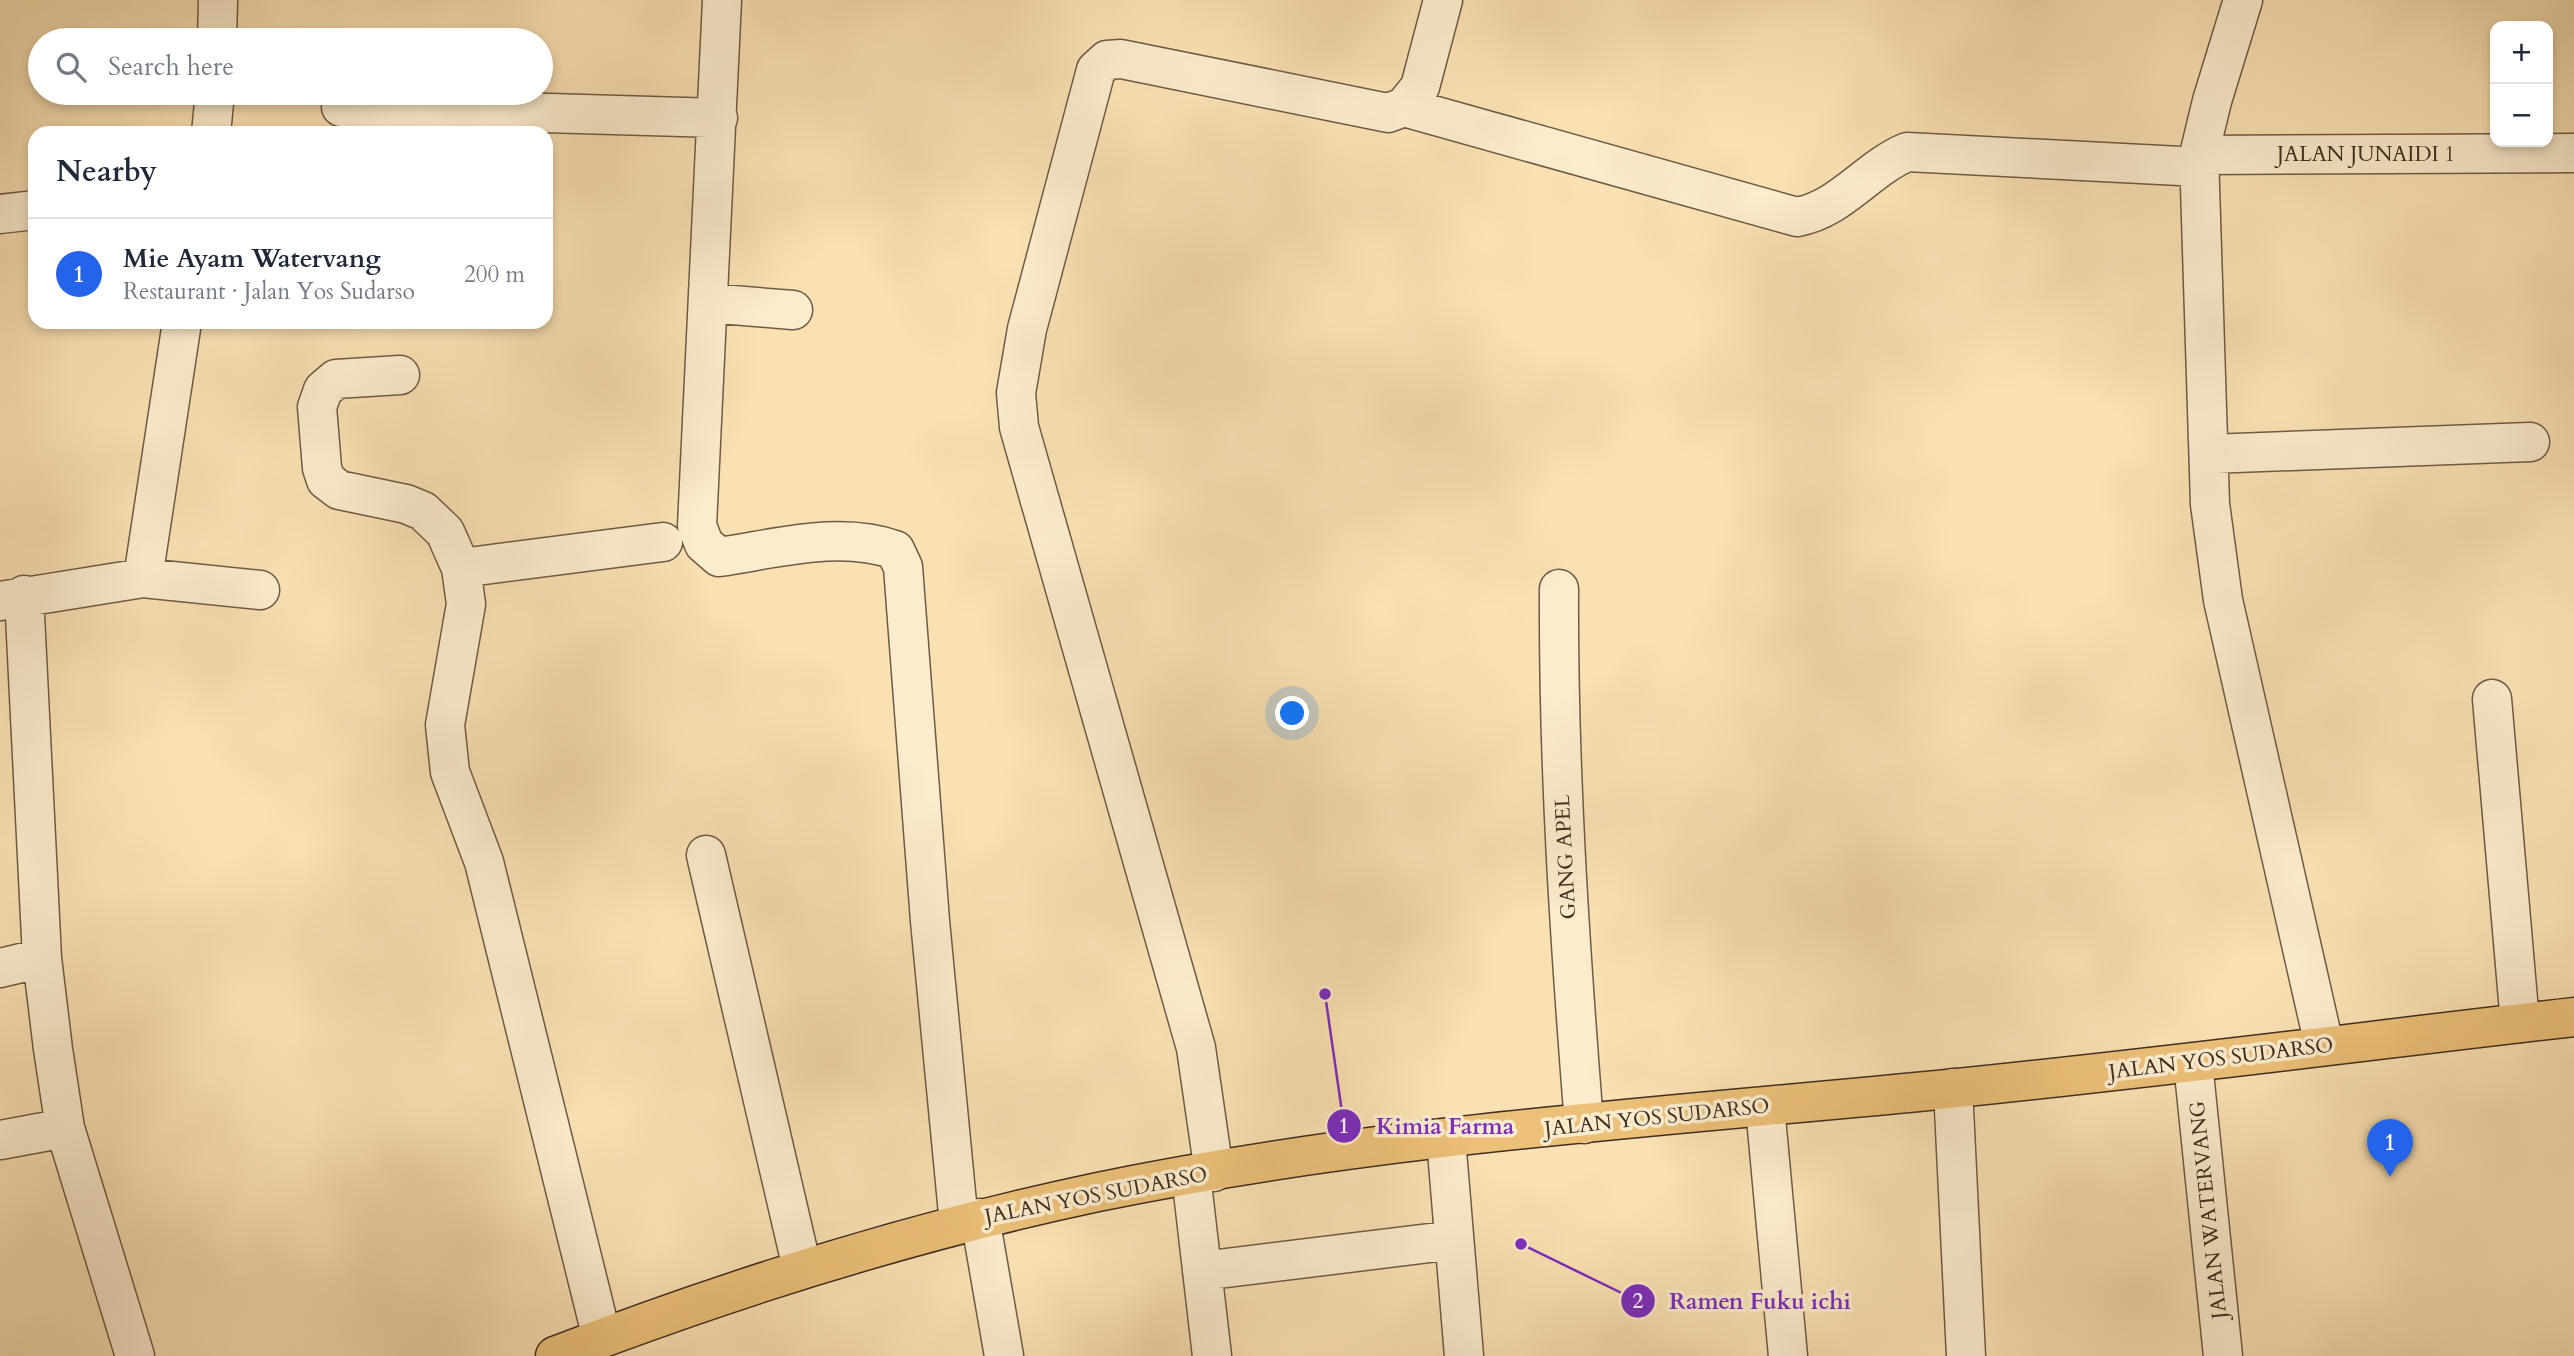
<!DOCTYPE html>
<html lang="en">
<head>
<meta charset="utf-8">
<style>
	body { margin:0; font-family:Cardo,serif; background:#f2f2f3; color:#1f2937 }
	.controls { position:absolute; right:21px; top:21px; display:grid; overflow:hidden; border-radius:14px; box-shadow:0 4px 10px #0003 }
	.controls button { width:63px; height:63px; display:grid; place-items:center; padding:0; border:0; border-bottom:2px solid #e0e1e3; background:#fff; color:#1f2937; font:35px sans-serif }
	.you { position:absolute; left:1293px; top:714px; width:24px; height:24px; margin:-18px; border:5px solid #fff; border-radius:50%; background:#1a73e8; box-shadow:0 0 0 10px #1a73e833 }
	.badge { display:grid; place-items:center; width:46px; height:46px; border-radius:50%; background:#2563eb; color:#fff; font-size:23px; font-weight:700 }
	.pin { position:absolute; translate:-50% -58px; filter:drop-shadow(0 2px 4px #0008) }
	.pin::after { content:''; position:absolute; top:37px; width:24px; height:21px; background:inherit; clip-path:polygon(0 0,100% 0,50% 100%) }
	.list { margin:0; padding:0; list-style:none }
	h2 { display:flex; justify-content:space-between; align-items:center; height:91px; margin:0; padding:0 28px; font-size:30px }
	h2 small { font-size:23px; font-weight:400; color:#747a83 }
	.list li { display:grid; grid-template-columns:46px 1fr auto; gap:21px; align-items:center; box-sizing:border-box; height:112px; padding:0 28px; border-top:2px solid #e0e1e3 }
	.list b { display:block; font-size:26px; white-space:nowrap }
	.list p { margin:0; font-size:23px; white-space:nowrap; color:#747a83 }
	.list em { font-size:23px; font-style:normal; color:#747a83 }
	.icon { flex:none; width:38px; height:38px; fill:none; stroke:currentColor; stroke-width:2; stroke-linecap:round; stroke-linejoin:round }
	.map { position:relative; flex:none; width:2574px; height:1356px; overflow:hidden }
	.search { position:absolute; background:#fff; box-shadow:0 4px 10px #0003; left:28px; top:28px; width:525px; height:77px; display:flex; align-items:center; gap:18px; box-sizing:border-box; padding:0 24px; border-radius:38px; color:#747a83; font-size:26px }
	.panel { position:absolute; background:#fff; box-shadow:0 4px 10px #0003; left:28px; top:126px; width:525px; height:203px; border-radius:21px }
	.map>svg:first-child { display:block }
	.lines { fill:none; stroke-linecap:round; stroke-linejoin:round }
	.minor-casing { stroke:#6e5b46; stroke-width:41 }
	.highway-casing { stroke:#3f2e22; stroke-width:41 }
	.minor { stroke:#fbeccd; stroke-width:38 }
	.highway { stroke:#ecc079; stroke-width:38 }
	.labels { text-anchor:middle; stroke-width:7; stroke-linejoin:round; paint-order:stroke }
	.street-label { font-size:21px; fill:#3f2e22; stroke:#fbeccd }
	.leader { fill:none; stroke:#7b2cbf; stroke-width:2.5 }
	.callout-dot { fill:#7b2cbf; stroke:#fbeccd; stroke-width:2.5 }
	.mark-label { font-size:21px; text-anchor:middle; font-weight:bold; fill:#fff }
	.callout-label { font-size:23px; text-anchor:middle; font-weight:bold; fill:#7b2cbf; stroke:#fbeccd; stroke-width:7; stroke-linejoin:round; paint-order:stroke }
</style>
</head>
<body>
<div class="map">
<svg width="2574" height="1356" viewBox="0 0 2574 1356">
	<rect width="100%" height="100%" fill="#f9e1b2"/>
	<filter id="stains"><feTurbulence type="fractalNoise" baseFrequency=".00286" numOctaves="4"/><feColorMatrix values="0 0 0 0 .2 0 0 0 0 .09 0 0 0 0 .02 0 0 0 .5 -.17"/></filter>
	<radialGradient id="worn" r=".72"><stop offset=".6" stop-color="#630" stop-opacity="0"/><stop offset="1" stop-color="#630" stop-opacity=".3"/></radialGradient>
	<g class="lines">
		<g class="minor-casing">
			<path id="minor" d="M 722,0 L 697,526 L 704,544 L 719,557 C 775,549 840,530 895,550 L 903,567 L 930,921 L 959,1224
				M 2243,0 L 2212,101 L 2199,155 L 2210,504 L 2223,600 L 2324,1045
				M 217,40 L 218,0
				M 341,107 L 718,118
				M 1404,107 L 1797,217 C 1841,209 1867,169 1907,152 L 2200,167
				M 211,133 L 215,93
				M 2199,155 L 2574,153
				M 0,214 L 35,210
				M 708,303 L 793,310
				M 400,375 L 336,379 L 323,390 L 317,407 L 322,468 L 326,480 L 339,490 L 406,504 L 423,511 L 445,532 L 461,568 L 466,604 L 445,725 L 450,772 L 484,862 L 602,1338
				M 2209,454 L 2530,442
				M 461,568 L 663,542
				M 143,578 L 182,322
				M 1559,589 C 1558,768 1570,945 1584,1124
				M 24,595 L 42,958 L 53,1049 L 65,1128 L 135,1356
				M 0,601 L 143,578 L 260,590
				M 2492,699 L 2520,1023
				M 706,855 L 802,1268
				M 0,968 L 42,958
				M 2193,1063 L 2223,1356
				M 1953,1088 L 1966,1356
				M 1765,1107 L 1788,1356
				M 1446,1139 L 1464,1356
				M 0,1140 L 65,1128
				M 1214,1172 L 1196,1048 L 1019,427 L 1016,393 L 1027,329 L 1096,70 L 1107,60 L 1121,59 L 1388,113 L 1404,107 L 1420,87 L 1443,0
				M 1191,1175 L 1212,1356
				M 980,1218 L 1004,1356
				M 1202,1271 L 1454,1240"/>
		</g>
		<g class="highway-casing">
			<path id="highway" d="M 555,1356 C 732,1288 913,1231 1098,1192 C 1378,1134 1665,1117 1948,1089 C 2157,1068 2365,1041 2574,1017"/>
		</g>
		<use href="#minor" class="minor"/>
		<use href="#highway" class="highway"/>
	</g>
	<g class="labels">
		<g class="street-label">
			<text x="2366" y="161">JALAN JUNAIDI 1</text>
			<text transform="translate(1565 857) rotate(-93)" y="7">GANG APEL</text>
			<text transform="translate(2221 1058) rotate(-7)" y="7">JALAN YOS SUDARSO</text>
			<text transform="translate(1657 1117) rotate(-6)" y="7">JALAN YOS SUDARSO</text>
			<text transform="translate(1096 1195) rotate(-11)" y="7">JALAN YOS SUDARSO</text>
			<text transform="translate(2208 1210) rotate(-96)" y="7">JALAN WATERVANG</text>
		</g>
	</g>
	<path class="leader" d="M1325 994L1344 1126M1521 1244L1638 1301"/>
	<g class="callout-dot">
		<circle cx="1325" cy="994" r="7"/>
		<circle cx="1521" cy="1244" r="7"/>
		<circle cx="1344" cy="1126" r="18"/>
		<circle cx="1638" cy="1301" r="18"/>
	</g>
	<g class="mark-label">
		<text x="1344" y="1133">1</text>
		<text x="1638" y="1308">2</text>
	</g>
	<g class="callout-label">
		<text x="1445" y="1134">Kimia Farma</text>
		<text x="1760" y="1309">Ramen Fuku ichi</text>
	</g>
	<rect width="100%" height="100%" filter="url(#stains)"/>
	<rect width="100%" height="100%" fill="url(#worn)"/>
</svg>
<div class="controls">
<button>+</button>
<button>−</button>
</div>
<div class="you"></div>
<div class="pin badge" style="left:2390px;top:1177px">1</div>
<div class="search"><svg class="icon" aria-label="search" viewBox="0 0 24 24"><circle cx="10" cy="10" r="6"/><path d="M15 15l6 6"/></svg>Search here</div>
<section class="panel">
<h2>Nearby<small></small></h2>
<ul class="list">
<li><span class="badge">1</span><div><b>Mie Ayam Watervang</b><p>Restaurant · Jalan Yos Sudarso</p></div><em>200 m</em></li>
</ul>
</section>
</div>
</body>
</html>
